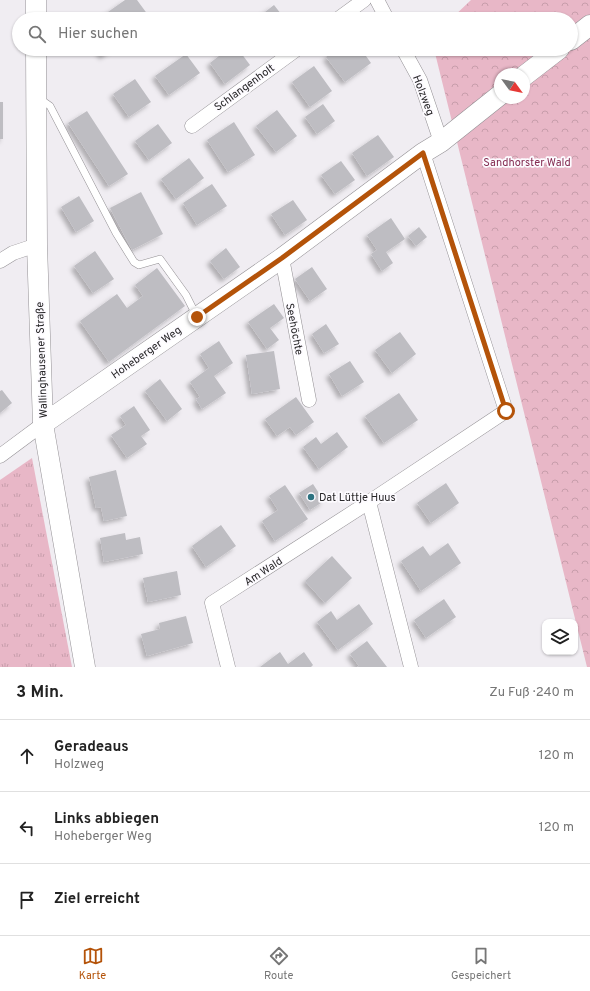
<!DOCTYPE html>
<html lang="de">
<head>
<meta charset="utf-8">
<style>
	body { margin:0; font-family:Overpass,sans-serif; background:#f2f2f2; color:#222 }
	.controls { position:absolute; right:12px; bottom:12px; display:grid; overflow:hidden; border-radius:8px; box-shadow:0 1px 3px #0004 }
	.controls button { width:36px; height:36px; display:grid; place-items:center; padding:0; border:0; border-bottom:1px solid #e0e0e0; background:#fff; color:#222; font:20px sans-serif }
	.compass { position:absolute; left:494px; top:68px; width:36px; height:36px; border-radius:50%; background:#fff; box-shadow:0 1px 3px #0004; rotate:123deg }
	.stop { position:absolute; width:12px; height:12px; margin:-9px; border:3px solid #b45309; border-radius:50%; background:#fff }
	.stop.end { background:#b45309; border-color:#fff; box-shadow:0 1px 4px #0008 }
	.list { margin:0; padding:0; list-style:none }
	h2 { display:flex; justify-content:space-between; align-items:center; height:52px; margin:0; padding:0 16px; font-size:17px }
	h2 small { font-size:13px; font-weight:400; color:#767676 }
	.list li { display:grid; grid-template-columns:26px 1fr auto; gap:12px; align-items:center; box-sizing:border-box; height:72px; padding:0 16px; border-top:1px solid #e0e0e0 }
	.list b { display:block; font-size:15px; white-space:nowrap }
	.list p { margin:0; font-size:13px; white-space:nowrap; color:#767676 }
	.list em { font-size:13px; font-style:normal; color:#767676 }
	.icon { flex:none; width:22px; height:22px; fill:none; stroke:currentColor; stroke-width:2; stroke-linecap:round; stroke-linejoin:round }
	.map { position:relative; flex:none; width:590px; height:667px; overflow:hidden }
	.search { position:absolute; background:#fff; box-shadow:0 1px 3px #0004; left:12px; right:12px; top:12px; height:44px; display:flex; align-items:center; gap:10px; box-sizing:border-box; padding:0 14px; border-radius:22px; color:#767676; font-size:15px }
	.sheet { height:268px; background:#fff }
	nav { display:flex; justify-content:space-around; align-items:center; box-sizing:border-box; height:56px; border-top:1px solid #e0e0e0; background:#fff; font-size:11px; color:#767676 }
	nav a { display:grid; justify-items:center; gap:2px }
	nav .on { color:#b45309 }
	.map>svg:first-child { display:block }
	.grass { fill:url(#grass-tufts) }
	.forest { fill:url(#forest-crowns); fill-rule:evenodd }
	.building { fill:#bebdc2; filter:url(#shadow) }
	.lines { fill:none; stroke-linecap:round; stroke-linejoin:round }
	.lane-casing { stroke:#949195; stroke-width:8 }
	.street-casing { stroke:#949195; stroke-width:15 }
	.secondary-casing { stroke:#949195; stroke-width:21 }
	.lane { stroke:#fff; stroke-width:7 }
	.street { stroke:#fff; stroke-width:14 }
	.secondary { stroke:#fff; stroke-width:20 }
	.route { stroke:#b45309; stroke-width:5 }
	.poi-dot { fill:#2d7280; stroke:#fdfbff; stroke-width:1.5 }
	.labels { text-anchor:middle; stroke-width:3.5; stroke-linejoin:round; paint-order:stroke }
	.street-label { font-size:11px; fill:#272628; stroke:#fdfbff }
	.park-label { font-size:11px; fill:#842b51; stroke:#fdfbff }
	.poi-label { font-size:11px; fill:#272628; stroke:#fdfbff; text-anchor:start }
</style>
</head>
<body>
<div class="map">
<svg width="590" height="667" viewBox="0 0 590 667">
	<defs>
		<pattern id="grass-tufts" width="24" height="20" patternUnits="userSpaceOnUse"><rect width="24" height="20" fill="#e8b7c7"/><path d="M3 7l-1-3M5 7V3M7 7l1-3M15 17l-1-3M17 17v-4M19 17l1-3" fill="none" stroke="#c79dab"/></pattern>
		<pattern id="forest-crowns" width="20" height="18" patternUnits="userSpaceOnUse"><rect width="20" height="18" fill="#e8b7c7"/><path d="M2 6a3 3 0 1 1 6 0M12 15a3 3 0 1 1 6 0" fill="none" stroke="#c79dab"/></pattern>
		<filter id="shadow"><feDropShadow dx="-3.5" dy="3.5" stdDeviation="2" flood-color="#0004"/></filter>
	</defs>
	<rect width="100%" height="100%" fill="#f0edf2"/>
	<path class="grass" d="M 32,458 L 72,667 L 0,667 L 0,480 Z"/>
	<path class="forest" d="M 471,0 L 590,0 L 590,667 L 587,667 L 434,49 L 571,49 L 571,19 L 451,19 ZM 500,74 L 524,74 L 524,98 L 500,98 Z"/>
	<path class="building" d="M 125,0 L 137,0 L 151,19 L 98,19 Z
		M 274,5 L 285,19 L 256,19 Z
		M 98,49 L 113,49 L 103,56 Z
		M 228,49 L 238,49 L 250,65 L 225,84 L 210,63 Z
		M 337,49 L 342,55 L 350,49 L 361,49 L 371,63 L 345,82 L 326,57 Z
		M 186,54 L 200,73 L 169,95 L 155,76 Z
		M 314,66 L 332,91 L 310,107 L 292,82 Z
		M 135,79 L 151,102 L 129,117 L 113,94 Z
		M 0,102 L 3,102 L 3,139 L 0,139 Z
		M 323,104 L 335,121 L 317,134 L 305,117 Z
		M 277,110 L 297,136 L 276,152 L 256,126 Z
		M 87,111 L 128,174 L 109,186 L 68,123 Z
		M 234,122 L 255,155 L 228,172 L 207,140 Z
		M 158,124 L 172,143 L 149,160 L 135,141 Z
		M 378,135 L 394,157 L 367,176 L 352,153 Z
		M 189,158 L 204,178 L 176,199 L 161,179 Z
		M 341,161 L 355,180 L 335,194 L 321,175 Z
		M 212,184 L 227,206 L 197,225 L 183,203 Z
		M 141,192 L 163,234 L 132,250 L 110,208 Z
		M 79,196 L 94,221 L 76,232 L 61,207 Z
		M 293,200 L 307,220 L 285,235 L 271,214 Z
		M 391,218 L 405,239 L 386,252 L 393,263 L 382,271 L 371,254 L 377,250 L 367,235 Z
		M 419,227 L 427,237 L 416,246 L 408,236 Z
		M 226,248 L 240,267 L 224,279 L 210,261 Z
		M 95,251 L 114,279 L 93,293 L 74,266 Z
		M 312,267 L 327,289 L 310,301 L 295,279 Z
		M 157,268 L 185,306 L 109,362 L 80,321 L 117,294 L 127,308 L 143,296 L 135,285 Z
		M 274,304 L 284,318 L 270,328 L 279,340 L 267,349 L 248,322 Z
		M 326,324 L 339,344 L 324,353 L 312,334 Z
		M 400,332 L 416,354 L 392,373 L 375,350 Z
		M 219,341 L 233,363 L 214,376 L 226,393 L 202,409 L 196,399 L 200,397 L 190,382 L 209,368 L 200,354 Z
		M 274,351 L 280,389 L 252,394 L 246,355 Z
		M 350,361 L 364,382 L 342,396 L 329,374 Z
		M 160,379 L 182,409 L 167,421 L 145,391 Z
		M 2,390 L 12,403 L 0,413 L 0,391 Z
		M 399,393 L 418,420 L 384,443 L 365,416 Z
		M 296,397 L 314,422 L 296,435 L 290,427 L 277,436 L 265,419 Z
		M 134,406 L 150,430 L 141,436 L 147,444 L 127,458 L 111,435 L 126,425 L 120,416 Z
		M 337,432 L 348,447 L 319,469 L 303,447 L 316,437 L 321,444 Z
		M 116,470 L 127,516 L 104,521 L 101,507 L 96,508 L 89,477 Z
		M 446,483 L 459,503 L 431,523 L 417,503 Z
		M 313,484 L 324,501 L 310,510 L 299,493 Z
		M 285,485 L 308,519 L 275,541 L 262,521 L 278,510 L 269,496 Z
		M 221,525 L 236,546 L 206,567 L 192,546 Z
		M 125,533 L 126,540 L 140,537 L 143,554 L 104,562 L 100,538 Z
		M 448,543 L 461,563 L 421,591 L 401,561 L 423,546 L 430,556 Z
		M 332,556 L 352,578 L 325,603 L 305,581 Z
		M 177,571 L 181,595 L 148,602 L 143,578 Z
		M 444,599 L 456,617 L 426,638 L 414,620 Z
		M 359,604 L 373,624 L 338,650 L 317,622 L 331,611 L 337,620 Z
		M 186,616 L 193,643 L 147,656 L 141,634 L 160,629 L 159,623 Z
		M 367,641 L 387,667 L 357,667 L 359,666 L 350,654 Z
		M 280,652 L 288,664 L 304,652 L 313,665 L 311,667 L 260,667 Z"/>
	<g class="lines">
		<g class="lane-casing">
			<path id="lane" d="M 40,99 L 50,106 L 116,233 L 134,262 L 139,265 L 160,259 L 186,295 L 197,317"/>
		</g>
		<g class="street-casing">
			<path id="street" d="M 377,0 L 387,19
				M 338,19 L 364,0
				M 403,49 L 420,80 L 441,142
				M 192,126 L 297,49
				M 282,258 L 309,400
				M 0,261 L 13,253 L 37,245
				M 0,456 L 43,424
				M 369,502 L 411,667
				M 228,667 L 212,603 L 369,502 L 506,411 L 423,153"/>
		</g>
		<g class="secondary-casing">
			<path id="secondary" d="M 36,0 L 36,19
				M 571,40 L 590,25
				M 36,49 L 37,245 L 43,424 L 85,667
				M 524,76 L 559,49
				M 43,424 L 282,258 L 423,153 L 441,142 L 500,95"/>
		</g>
		<use href="#lane" class="lane"/>
		<use href="#street" class="street"/>
		<use href="#secondary" class="secondary"/>
	</g>
	<g class="lines">
		<path class="route" d="M 197,317 L 282,258 L 423,153 L 506,411"/>
	</g>
	<circle class="poi-dot" cx="311" cy="497" r="4"/>
	<g class="labels">
		<g class="street-label">
			<text transform="translate(244 87) rotate(-36)" y="4">Schlangenholt</text>
			<text transform="translate(424 95) rotate(69)" y="4">Holzweg</text>
			<text transform="translate(295 329) rotate(79)" y="4">Seehöchte</text>
			<text transform="translate(146 352) rotate(-35)" y="4">Hoheberger Weg</text>
			<text transform="translate(41 360) rotate(-92)" y="4">Wallinghausener Straße</text>
			<text transform="translate(263 571) rotate(-33)" y="4">Am Wald</text>
		</g>
		<g class="park-label">
			<text x="527" y="166">Sandhorster Wald</text>
		</g>
		<g class="poi-label">
			<text x="319" y="501">Dat Lüttje Huus</text>
		</g>
	</g>
</svg>
<div class="controls">
<button><svg class="icon" aria-label="layers" viewBox="0 0 24 24"><path d="M12 4l9 5-9 5-9-5zM3 14l9 5 9-5"/></svg></button>
</div>
<svg class="compass" viewBox="-18 -18 36 36"><path d="M0-13l5 13h-10z" fill="#e53935"/><path d="M0 13l5-13h-10z" fill="#767676"/></svg>
<div class="stop" style="left:506px;top:411px"></div>
<div class="stop end" style="left:197px;top:317px"></div>
<div class="search"><svg class="icon" aria-label="search" viewBox="0 0 24 24"><circle cx="10" cy="10" r="6"/><path d="M15 15l6 6"/></svg>Hier suchen</div>
</div>
<section class="sheet">
<h2>3 Min.<small>Zu Fuß · 240 m</small></h2>
<ul class="list">
<li><svg class="icon" aria-label="ahead" viewBox="0 0 24 24"><path d="M12 20V5M6 11l6-6 6 6"/></svg><div><b>Geradeaus</b><p>Holzweg</p></div><em>120 m</em></li>
<li><svg class="icon" aria-label="left" viewBox="0 0 24 24"><path d="M17 20v-9H6M10 6l-5 5 5 5"/></svg><div><b>Links abbiegen</b><p>Hoheberger Weg</p></div><em>120 m</em></li>
<li><svg class="icon" aria-label="arrive" viewBox="0 0 24 24"><path d="M6 21V4h12l-3 4 3 4H6"/></svg><div><b>Ziel erreicht</b></div></li>
</ul>
</section>
<nav>
<a class="on"><svg class="icon" aria-label="map" viewBox="0 0 24 24"><path d="M3 6l6-2 6 2 6-2v14l-6 2-6-2-6 2zM9 4v14M15 6v14"/></svg>Karte</a>
<a><svg class="icon" aria-label="directions" viewBox="0 0 24 24"><path d="M12 3l9 9-9 9-9-9zM9 14v-3h6M13 9l2 2-2 2"/></svg>Route</a>
<a><svg class="icon" aria-label="saved" viewBox="0 0 24 24"><path d="M7 4h10v16l-5-4-5 4z"/></svg>Gespeichert</a>
</nav>
</body>
</html>
